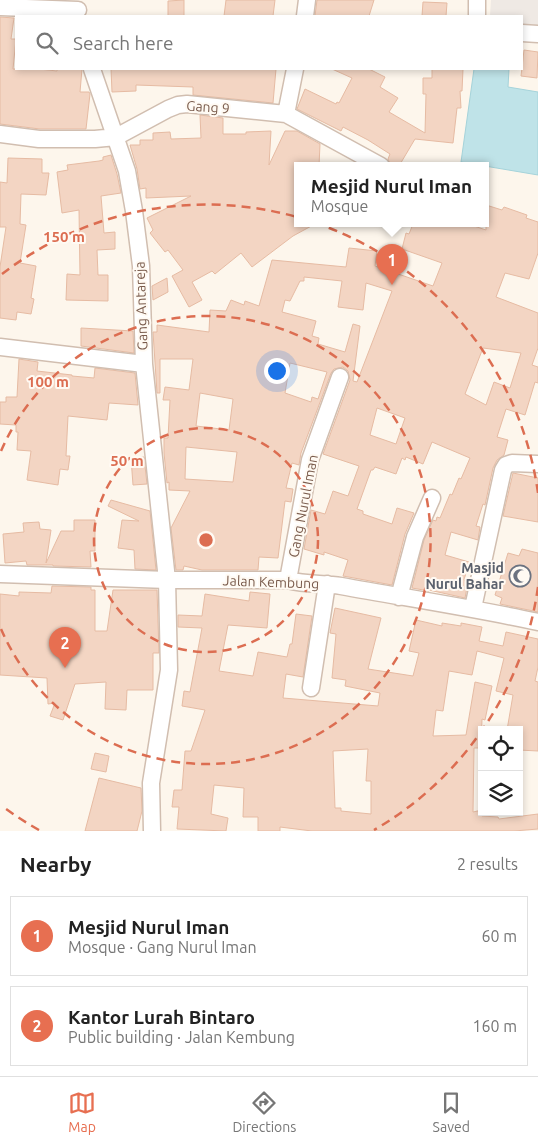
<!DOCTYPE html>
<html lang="en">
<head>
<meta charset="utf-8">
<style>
	body { margin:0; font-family:Ubuntu,sans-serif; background:#f2f2f2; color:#222 }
	.controls { position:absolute; right:15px; bottom:15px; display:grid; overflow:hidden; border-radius:0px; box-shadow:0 2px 8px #0003 }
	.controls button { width:45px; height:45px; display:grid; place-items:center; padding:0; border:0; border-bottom:1px solid #e0e0e0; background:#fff; color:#222; font:25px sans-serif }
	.you { position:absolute; left:276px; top:370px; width:18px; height:18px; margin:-12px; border:4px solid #fff; border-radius:50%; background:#1a73e8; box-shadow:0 0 0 8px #1a73e833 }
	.badge { display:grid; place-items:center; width:32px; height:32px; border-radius:50%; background:#e76f51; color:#fff; font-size:16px; font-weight:700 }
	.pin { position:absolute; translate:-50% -41px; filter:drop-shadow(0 1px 2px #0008) }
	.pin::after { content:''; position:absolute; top:26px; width:18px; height:15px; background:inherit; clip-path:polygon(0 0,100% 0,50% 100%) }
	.popup { position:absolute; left:294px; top:162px; width:195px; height:65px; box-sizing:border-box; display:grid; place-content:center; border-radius:0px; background:#fff; filter:drop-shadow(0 1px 4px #0005); font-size:16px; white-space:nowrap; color:#767676 }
	.popup b { font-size:19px; color:#222 }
	.popup::after { content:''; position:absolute; left:50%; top:100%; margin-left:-10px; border:10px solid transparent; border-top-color:#fff }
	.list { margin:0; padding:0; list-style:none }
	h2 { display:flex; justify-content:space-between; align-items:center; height:65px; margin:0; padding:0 20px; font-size:21px }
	h2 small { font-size:16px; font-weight:400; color:#767676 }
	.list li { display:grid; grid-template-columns:32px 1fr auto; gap:15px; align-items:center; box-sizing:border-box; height:80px; margin:0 10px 10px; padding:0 10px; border:1px solid #e0e0e0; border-radius:0px }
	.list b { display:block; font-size:19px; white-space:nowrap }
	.list p { margin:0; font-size:16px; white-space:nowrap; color:#767676 }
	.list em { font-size:16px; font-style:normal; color:#767676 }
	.icon { flex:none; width:28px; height:28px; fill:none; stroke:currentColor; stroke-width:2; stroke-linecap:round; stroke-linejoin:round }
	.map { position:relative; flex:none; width:538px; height:831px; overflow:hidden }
	.search { position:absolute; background:#fff; box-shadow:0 2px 8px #0003; left:15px; right:15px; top:15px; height:55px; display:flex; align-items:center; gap:12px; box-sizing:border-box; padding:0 18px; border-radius:0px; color:#767676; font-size:19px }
	.sheet { height:245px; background:#fff }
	nav { display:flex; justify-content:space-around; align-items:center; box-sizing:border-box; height:70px; border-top:1px solid #e0e0e0; background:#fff; font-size:14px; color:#767676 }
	nav a { display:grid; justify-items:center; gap:2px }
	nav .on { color:#e76f51 }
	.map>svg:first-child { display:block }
	.industrial { fill:#efe9e4 }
	.water { fill:#bfe3e8; stroke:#a5d3da }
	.building { fill:#f3d5c3; stroke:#e6bba3; fill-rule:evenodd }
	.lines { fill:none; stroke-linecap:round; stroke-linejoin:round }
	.street-casing { stroke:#d1beb0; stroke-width:19 }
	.street { stroke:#fff; stroke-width:16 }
	.ring { fill:none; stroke:#dc6d51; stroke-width:2.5; stroke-dasharray:9 6 }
	.labels { text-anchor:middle; stroke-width:4; stroke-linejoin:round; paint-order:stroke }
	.street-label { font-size:14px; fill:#7a5c4d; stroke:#fffaf3 }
	.worship-label { font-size:14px; font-weight:bold; fill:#5b616d; stroke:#fffaf3; text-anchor:end }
	.centre { fill:#dc6d51; stroke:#fffaf3; stroke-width:2.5 }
	.ring-label { font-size:15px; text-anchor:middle; font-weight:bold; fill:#dc6d51; stroke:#fffaf3; stroke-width:4; stroke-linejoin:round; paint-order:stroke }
</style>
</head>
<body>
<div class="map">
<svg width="538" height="831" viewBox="0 0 538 831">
	<rect width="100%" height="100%" fill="#fdf6ec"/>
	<path class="industrial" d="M 491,0 L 538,0 L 538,27 L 522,26 L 522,16 L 490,16 Z"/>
	<path class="water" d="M 474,69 L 509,69 L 508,87 L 538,92 L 538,175 L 461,162 Z"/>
	<path class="building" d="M 184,0 L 184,16 L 168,16 L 168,1 Z
		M 226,0 L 275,0 L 273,16 L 224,16 Z
		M 317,0 L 374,0 L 369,16 L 315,16 Z
		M 423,2 L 447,3 L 446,16 L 422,16 Z
		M 0,17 L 14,18 L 11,39 L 16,39 L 13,69 L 39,69 L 57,71 L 57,69 L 82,69 L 80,92 L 89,92 L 90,94 L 86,129 L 40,129 L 0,124 Z
		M 524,50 L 538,52 L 537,78 L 521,76 Z
		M 111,69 L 276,69 L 273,103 L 193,95 L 193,87 L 136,85 L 136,91 L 112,92 Z
		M 332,69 L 369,69 L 385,77 L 380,87 L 398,98 L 389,112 L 425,133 L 426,94 L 423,94 L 423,78 L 432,78 L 432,69 L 463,69 L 462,91 L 460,91 L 461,108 L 457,108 L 453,143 L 415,139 L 399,166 L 391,166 L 388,159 L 390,154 L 368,140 L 343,127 L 341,131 L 297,109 L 305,89 L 336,104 L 337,102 L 339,103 L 352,78 Z
		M 200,115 L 223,118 L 223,134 L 246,134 L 246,132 L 271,131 L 269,165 L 285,131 L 297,131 L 320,144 L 319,166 L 298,166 L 298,224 L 315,224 L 293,236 L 252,267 L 241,253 L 215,274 L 212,271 L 192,282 L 202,300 L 189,307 L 172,276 L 183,270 L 168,250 L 165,252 L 150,233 L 153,230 L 147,218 L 191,196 L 146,198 L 146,188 L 140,189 L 137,169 L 130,145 L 140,145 L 140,140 L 153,140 L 153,133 L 170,132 L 171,139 L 201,138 Z
		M 111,155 L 117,174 L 121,193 L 101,196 L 104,233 L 115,232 L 115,249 L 97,250 L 98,275 L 108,275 L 108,301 L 66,300 L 67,274 L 80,275 L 79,210 L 62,213 L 57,172 L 68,170 L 67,165 L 99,161 L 103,160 L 103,157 Z
		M 8,158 L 42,159 L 42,173 L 49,173 L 46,195 L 21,194 L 20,224 L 26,225 L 20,263 L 36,266 L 31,298 L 34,299 L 31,314 L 17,312 L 16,320 L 0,318 L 0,267 L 6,227 L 0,227 L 0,182 L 7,183 Z
		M 486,205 L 502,210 L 504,207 L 527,215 L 526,218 L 538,222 L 538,253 L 529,279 L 505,273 L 496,297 L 538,313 L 538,348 L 532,365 L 538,367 L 538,383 L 535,382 L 525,415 L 506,409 L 497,437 L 508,440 L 504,455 L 497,460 L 493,468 L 485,505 L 483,504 L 476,526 L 480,527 L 478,540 L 451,532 L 445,555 L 469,562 L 464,580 L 468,582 L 465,598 L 429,590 L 429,591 L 412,588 L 424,540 L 433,520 L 436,521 L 437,517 L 440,518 L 450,494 L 452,495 L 459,478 L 461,479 L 470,458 L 432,442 L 423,464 L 406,457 L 405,460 L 402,458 L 396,474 L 375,467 L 373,470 L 371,470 L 357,509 L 363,511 L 363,514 L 392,524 L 397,508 L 414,513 L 405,534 L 392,585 L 343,576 L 348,560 L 324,552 L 324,555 L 304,549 L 311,510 L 325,514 L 333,491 L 348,496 L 359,466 L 323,454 L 350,380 L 348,371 L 343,367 L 334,369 L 331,373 L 301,453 L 299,465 L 292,463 L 286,488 L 293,489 L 291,502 L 285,501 L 278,558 L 259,557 L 258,570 L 202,570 L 184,566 L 183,570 L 176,570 L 171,528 L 190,491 L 169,490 L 169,482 L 167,483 L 164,453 L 164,438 L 168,438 L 170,400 L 163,400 L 165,387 L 189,390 L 193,359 L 160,359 L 160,393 L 157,393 L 153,332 L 157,332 L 157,325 L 209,332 L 210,310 L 226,311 L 231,300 L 244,305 L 245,301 L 259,306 L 272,260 L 346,267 L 349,248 L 377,251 L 375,266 L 433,286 L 442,263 L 402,249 L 406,233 L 409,234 L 413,224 L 468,224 L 486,230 ZM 304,277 L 342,281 L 338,307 L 363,310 L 366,283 L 392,291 L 357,382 L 353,381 L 360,326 L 353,324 L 345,352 L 318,344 L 319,338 L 312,336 L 316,321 L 282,312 L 285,300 L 290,301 L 300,281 L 304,281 ZM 483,348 L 521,353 L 510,388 L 494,382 L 486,405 L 465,394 ZM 290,363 L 327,372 L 318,399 L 312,397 L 311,402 L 285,393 ZM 200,393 L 233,399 L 229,430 L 196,426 ZM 377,408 L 405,418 L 396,444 L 370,435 ZM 186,447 L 237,452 L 233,482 L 185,479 Z
		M 167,278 L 168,292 L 153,300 L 152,286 Z
		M 81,328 L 133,331 L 134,353 L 81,346 Z
		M 19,359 L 38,362 L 37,371 L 72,375 L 72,376 L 94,378 L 95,368 L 135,373 L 138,405 L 109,403 L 107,420 L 68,416 L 66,456 L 70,456 L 68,470 L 60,469 L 58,485 L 27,480 L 31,451 L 17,450 L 18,432 L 16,432 L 16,425 L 0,424 L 0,402 L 6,402 L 6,397 L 17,397 Z
		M 144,457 L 147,484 L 133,485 L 131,458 Z
		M 513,473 L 538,478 L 538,522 L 503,516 Z
		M 111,500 L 150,511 L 156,570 L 135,569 L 134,550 L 118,548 L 122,520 L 139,521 L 108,506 Z
		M 74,520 L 95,520 L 95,551 L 90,551 L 91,567 L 53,566 L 53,565 L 27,565 L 26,561 L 5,563 L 3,534 L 24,532 L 23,523 L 39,522 L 40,529 L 51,530 L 46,563 L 61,531 L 74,531 Z
		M 522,549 L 538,553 L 538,612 L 500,604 L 502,598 L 495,595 L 508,553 L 519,556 Z
		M 52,586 L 91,587 L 91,590 L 95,590 L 95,631 L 107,631 L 113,590 L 157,590 L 159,653 L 153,653 L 153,690 L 127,690 L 126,710 L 105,709 L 106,682 L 75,684 L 63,720 L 50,716 L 55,703 L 48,704 L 47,678 L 0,675 L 0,594 L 19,596 L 19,592 L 51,593 Z
		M 250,592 L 270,594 L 267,628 L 228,625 L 219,671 L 253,676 L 258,652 L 287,657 L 290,644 L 292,644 L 296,614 L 312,616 L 303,677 L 286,674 L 283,698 L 378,706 L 380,693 L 345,686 L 346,680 L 332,678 L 336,634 L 330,633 L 335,608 L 381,618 L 368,669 L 413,676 L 419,653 L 409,651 L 416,620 L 442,626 L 442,623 L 461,626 L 461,623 L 482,627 L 479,641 L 503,646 L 506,632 L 538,639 L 538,667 L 535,681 L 538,682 L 538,751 L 519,750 L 519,730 L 507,730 L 513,695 L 496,691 L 504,658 L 477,651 L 472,675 L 449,671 L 443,711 L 436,710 L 433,736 L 466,735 L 475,682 L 492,686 L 485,720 L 482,719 L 481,748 L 474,748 L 473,812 L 482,810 L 482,816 L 498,817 L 499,819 L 538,814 L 538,829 L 514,831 L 312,831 L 280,827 L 280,831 L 258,831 L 258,817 L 243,817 L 244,788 L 214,785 L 211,814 L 228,818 L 226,831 L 177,829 L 179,807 L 172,807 L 174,790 L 182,790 L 185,751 L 191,751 L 205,710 L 182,706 L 184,691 L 190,692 L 202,628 L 178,627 L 178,615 L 202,616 L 205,594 L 249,601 ZM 368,749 L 366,781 L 371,781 L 371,814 L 341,811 L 341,808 L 335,808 L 333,751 Z
		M 95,753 L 109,756 L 106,772 L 91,769 Z
		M 99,778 L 141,788 L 142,811 L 137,831 L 85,831 Z"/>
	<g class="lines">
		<g class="street-casing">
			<path id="street" d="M 477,0 L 477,16
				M 0,7 L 78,10
				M 305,16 L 307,0
				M 522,33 L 538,34
				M 92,69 L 127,171 L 134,211 L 141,266 L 144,364 L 167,580 L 169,670 L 151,783 L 152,831
				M 286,114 L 295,69
				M 0,134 L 39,139 L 95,139 L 116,137 L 168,109 L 178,105 L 187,104 L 286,114 L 381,166
				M 0,347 L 144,364
				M 0,574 L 167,580 L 288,580 C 306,585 324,583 341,586 C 407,598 473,608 538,622
				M 288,580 L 310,460 L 340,377
				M 399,597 L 415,537 L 432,498
				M 473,608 L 503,470 L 506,465 L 512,463 L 538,464
				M 311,688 L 327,584"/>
		</g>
		<use href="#street" class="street"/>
	</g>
	<g class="ring">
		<circle cx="206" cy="540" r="112"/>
		<path d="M1 451A224 224 0 1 1 1 629"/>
		<path d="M538 587A335 335 0 0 1 374 830M39 830A335 335 0 0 1 2 806M2 274A335 335 0 0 1 538 493"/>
	</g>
	<defs>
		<g id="mosque-ring" transform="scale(1.125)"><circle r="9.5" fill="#fffaf3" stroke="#6b7280" stroke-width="1.5"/><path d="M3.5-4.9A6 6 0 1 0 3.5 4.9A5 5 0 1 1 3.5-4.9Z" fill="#6b7280"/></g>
	</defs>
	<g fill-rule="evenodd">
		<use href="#mosque-ring" x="520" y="576"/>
	</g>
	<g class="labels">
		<g class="street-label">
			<text transform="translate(208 107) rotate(4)" y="5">Gang 9</text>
			<text transform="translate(141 306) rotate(-92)" y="5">Gang Antareja</text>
			<text transform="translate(303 506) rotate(-79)" y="5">Gang Nurul Iman</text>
			<text transform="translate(271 582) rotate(2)" y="5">Jalan Kembung</text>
		</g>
		<g class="worship-label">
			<text x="504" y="573">Masjid<tspan x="504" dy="16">Nurul Bahar</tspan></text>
		</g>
	</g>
	<circle cx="206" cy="540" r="8" class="centre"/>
	<g class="ring-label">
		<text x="64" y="242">150 m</text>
		<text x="48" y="387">100 m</text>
		<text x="127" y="466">50 m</text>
	</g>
</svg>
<div class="controls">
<button><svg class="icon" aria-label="locate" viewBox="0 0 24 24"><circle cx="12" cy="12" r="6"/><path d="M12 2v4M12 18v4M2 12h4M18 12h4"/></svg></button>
<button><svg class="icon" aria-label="layers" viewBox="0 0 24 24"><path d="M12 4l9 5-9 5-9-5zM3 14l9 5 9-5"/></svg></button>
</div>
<div class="you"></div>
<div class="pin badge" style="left:392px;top:285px">1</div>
<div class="popup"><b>Mesjid Nurul Iman</b>Mosque</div>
<div class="pin badge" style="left:65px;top:668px">2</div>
<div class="search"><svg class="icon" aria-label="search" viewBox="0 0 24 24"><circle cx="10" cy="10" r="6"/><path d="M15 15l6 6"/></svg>Search here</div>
</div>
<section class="sheet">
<h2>Nearby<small>2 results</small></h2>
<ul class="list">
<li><span class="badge">1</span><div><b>Mesjid Nurul Iman</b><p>Mosque · Gang Nurul Iman</p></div><em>60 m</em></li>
<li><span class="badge">2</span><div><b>Kantor Lurah Bintaro</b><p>Public building · Jalan Kembung</p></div><em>160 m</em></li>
</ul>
</section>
<nav>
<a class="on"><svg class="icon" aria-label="map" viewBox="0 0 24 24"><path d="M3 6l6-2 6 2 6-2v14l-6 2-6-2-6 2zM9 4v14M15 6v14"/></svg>Map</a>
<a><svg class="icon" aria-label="directions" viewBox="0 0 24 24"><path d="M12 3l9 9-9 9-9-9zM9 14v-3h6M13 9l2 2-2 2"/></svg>Directions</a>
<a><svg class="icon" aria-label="saved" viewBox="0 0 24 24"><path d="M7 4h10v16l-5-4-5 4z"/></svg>Saved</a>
</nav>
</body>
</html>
